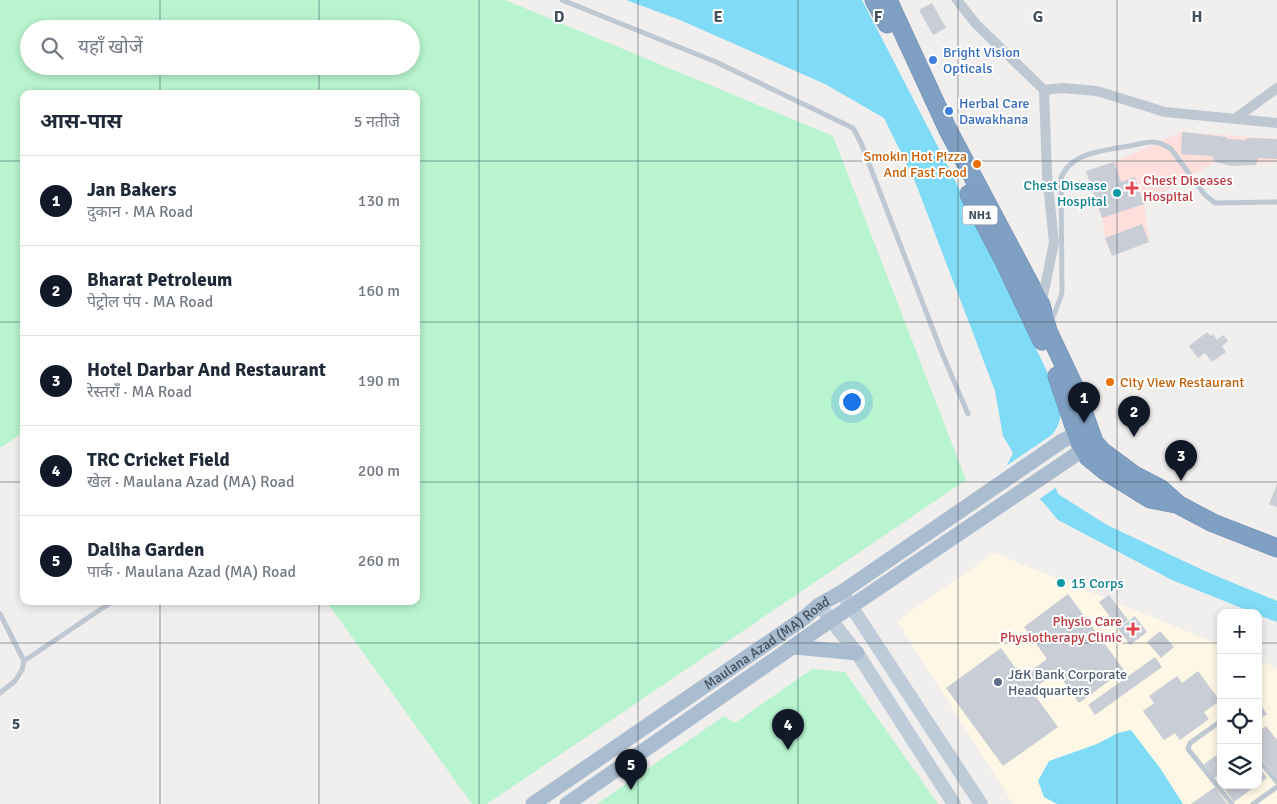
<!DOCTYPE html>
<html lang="hi">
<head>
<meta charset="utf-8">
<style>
	body { margin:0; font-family:Signika,"Noto Sans Devanagari",sans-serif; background:#f2f2f3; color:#1f2937 }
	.controls { position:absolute; right:15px; bottom:15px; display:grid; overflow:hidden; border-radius:10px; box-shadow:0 2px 8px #0003 }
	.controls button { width:45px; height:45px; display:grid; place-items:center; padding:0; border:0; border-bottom:1px solid #e0e1e3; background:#fff; color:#1f2937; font:25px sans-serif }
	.you { position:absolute; left:851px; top:401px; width:18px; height:18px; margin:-12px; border:4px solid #fff; border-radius:50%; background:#1a73e8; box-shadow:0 0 0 8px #1a73e833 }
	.badge { display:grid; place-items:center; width:32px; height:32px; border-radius:50%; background:#111827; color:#fff; font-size:16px; font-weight:700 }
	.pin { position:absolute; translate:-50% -41px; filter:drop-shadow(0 1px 2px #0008) }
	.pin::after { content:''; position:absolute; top:26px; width:18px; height:15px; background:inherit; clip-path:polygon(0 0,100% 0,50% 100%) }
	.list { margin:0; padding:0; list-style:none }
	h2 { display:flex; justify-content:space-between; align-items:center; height:65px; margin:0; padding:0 20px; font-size:21px }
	h2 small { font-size:16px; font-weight:400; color:#747a83 }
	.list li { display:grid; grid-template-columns:32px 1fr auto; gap:15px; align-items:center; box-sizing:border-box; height:90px; padding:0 20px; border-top:1px solid #e0e1e3 }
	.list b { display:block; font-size:19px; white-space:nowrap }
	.list p { margin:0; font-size:16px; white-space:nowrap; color:#747a83 }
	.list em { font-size:16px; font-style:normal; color:#747a83 }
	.icon { flex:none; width:28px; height:28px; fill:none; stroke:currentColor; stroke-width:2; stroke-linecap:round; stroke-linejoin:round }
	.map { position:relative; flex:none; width:1277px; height:804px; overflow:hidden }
	.search { position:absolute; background:#fff; box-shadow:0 2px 8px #0003; left:20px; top:20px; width:400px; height:55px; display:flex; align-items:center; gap:12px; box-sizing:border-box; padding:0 18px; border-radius:28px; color:#747a83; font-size:19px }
	.panel { position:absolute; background:#fff; box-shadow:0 2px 8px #0003; left:20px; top:90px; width:400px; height:515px; border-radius:10px }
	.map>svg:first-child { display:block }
	.commercial { fill:#fef7e5 }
	.medical { fill:#fedfdb }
	.green { fill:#b7f4cf; fill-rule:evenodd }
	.water { fill:#7fdbf6 }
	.pier { fill:#f1eeee }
	.building { fill:#c9cdd5 }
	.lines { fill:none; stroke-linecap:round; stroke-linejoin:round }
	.highway-casing { stroke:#6b8aaf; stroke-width:19 }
	.lane { stroke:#bdc8d2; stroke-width:5 }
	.street { stroke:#bdc8d2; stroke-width:10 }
	.secondary { stroke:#becbd9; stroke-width:14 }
	.primary { stroke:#aabdd0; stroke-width:15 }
	.highway { stroke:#80a0c3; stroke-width:18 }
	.grid { fill:none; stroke:#44515e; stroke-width:1; stroke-opacity:0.55 }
	.shop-dot { fill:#3f7fe0; stroke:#fff; stroke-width:2 }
	.food-dot { fill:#e8710a; stroke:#fff; stroke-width:2 }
	.health-dot { fill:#e0444e; stroke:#fff; stroke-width:2 }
	.culture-dot { fill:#0f9aa8; stroke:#fff; stroke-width:2 }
	.service-dot { fill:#5c6f8a; stroke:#fff; stroke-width:2 }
	.labels { text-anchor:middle; stroke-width:4; stroke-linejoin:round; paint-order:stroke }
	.shield { fill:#fff; stroke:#7c858e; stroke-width:1 }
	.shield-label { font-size:12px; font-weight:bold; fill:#44515e }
	.shop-label { font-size:14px; fill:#366cbe; stroke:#fff; text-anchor:start }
	.food-label { font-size:14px; fill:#c56008; stroke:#fff; text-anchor:end }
	.health-label { font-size:14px; fill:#be3a42; stroke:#fff; text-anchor:start }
	.culture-label { font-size:14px; fill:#0d838f; stroke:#fff; text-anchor:end }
	.street-label { font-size:14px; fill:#44515e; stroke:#fff }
	.service-label { font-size:14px; fill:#4e5e75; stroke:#fff; text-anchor:start }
	.grid-label { font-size:16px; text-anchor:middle; font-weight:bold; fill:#44515e; stroke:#fff; stroke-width:4; stroke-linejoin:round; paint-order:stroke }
</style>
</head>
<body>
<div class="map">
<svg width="1277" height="804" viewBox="0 0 1277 804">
	<rect width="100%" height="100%" fill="#f1eeee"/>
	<path class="commercial" d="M 994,553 L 1221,645 L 1221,785 L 1258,785 L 1258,660 L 1277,668 L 1277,804 L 1013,804 L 897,621 Z"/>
	<path class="medical" d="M 1182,132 L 1277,139 L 1277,162 L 1232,166 L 1215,162 L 1144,204 L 1149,242 L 1112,256 L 1105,238 L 1102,218 L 1086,171 L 1114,162 Z"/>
	<path class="green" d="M 0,0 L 505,0 L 833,136 L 966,480 L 487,804 L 472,804 L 326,601 L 416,601 L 416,94 L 24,94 L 24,432 L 0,448 ZM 29,29 L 411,29 L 411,66 L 29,66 Z
		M 812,669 L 845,672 L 938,804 L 597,804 L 724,716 L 735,723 Z"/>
	<path class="water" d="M 626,0 L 862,0 L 952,174 L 1054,386 C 1063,417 1065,423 1041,447 L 1058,494 L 1107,525 L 1207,572 L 1277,601 L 1277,622 L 1258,615 L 1258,613 L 1254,613 L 1172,580 L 1058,520 L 1042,501 L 1003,473 L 1013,453 L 1003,436 L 995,391 L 973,333 L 914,179 L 884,118 L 825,84 L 680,20 Z
		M 1131,730 L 1160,768 L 1183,804 L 1057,804 L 1044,797 L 1038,781 L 1049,761 L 1097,744 L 1118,733 Z"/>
	<path class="pier" d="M 1056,432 L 1056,436 L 1044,447 L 1058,486 L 1037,501 L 1001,475 L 1000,473 L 1003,468 Z"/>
	<path class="building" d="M 932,3 L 946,28 L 933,35 L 919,10 Z
		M 1182,132 L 1226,137 L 1227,139 L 1246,140 L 1247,138 L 1277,139 L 1277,159 L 1258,158 L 1256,165 L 1232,166 L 1215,162 L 1212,156 L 1181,154 Z
		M 1114,162 L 1121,182 L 1135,177 L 1144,204 L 1102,218 L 1086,171 Z
		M 1142,224 L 1149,242 L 1112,256 L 1105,238 Z
		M 1207,332 L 1210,336 L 1213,334 L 1217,340 L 1223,335 L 1228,341 L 1222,346 L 1226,352 L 1212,362 L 1205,353 L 1198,358 L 1189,346 Z
		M 1277,484 L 1277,507 L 1269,504 Z
		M 1068,594 L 1124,670 L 1079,703 L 1057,672 L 1031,690 L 1058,727 L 1003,766 L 946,688 L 1001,648 L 1022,677 L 1047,659 L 1024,627 Z
		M 1109,595 L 1128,620 L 1118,628 L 1099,602 Z
		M 1135,616 L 1147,632 L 1130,645 L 1118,629 Z
		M 1160,631 L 1174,647 L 1161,658 L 1147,642 Z
		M 1155,657 L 1162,667 L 1095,715 L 1088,705 Z
		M 1198,671 L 1220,701 L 1204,712 L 1209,719 L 1180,740 L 1175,733 L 1164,740 L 1143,711 L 1154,703 L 1149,696 L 1177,676 L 1182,683 Z
		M 1258,702 L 1267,714 L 1258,720 Z
		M 1266,726 L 1277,740 L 1277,778 L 1258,754 L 1258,732 Z
		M 1221,752 L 1221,774 L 1214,778 L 1204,764 Z
		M 1258,765 L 1267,778 L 1258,784 Z
		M 1222,785 L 1257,785 L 1234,802 Z
		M 1215,787 L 1227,804 L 1191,804 Z"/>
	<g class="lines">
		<g class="highway-casing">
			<path id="highway" d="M 874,0 L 887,24
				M 888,0 L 948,130 L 1041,305 L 1048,331 L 1074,386 L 1092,436 L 1094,442 L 1103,452 L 1134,475 L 1161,489 L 1179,505 L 1213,523 L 1277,548
				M 969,194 L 1003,259 L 1042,341
				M 1057,376 L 1079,441 L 1088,457 L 1105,471 L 1150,499 L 1176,504"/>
		</g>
		<path class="lane" d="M 562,0 L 716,62 L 853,128 L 861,143 L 942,353 L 968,414
			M 1051,323 L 1062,293 L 1061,178 C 1071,152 1106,150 1129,146 C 1136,145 1145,142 1152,142 C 1159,142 1165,145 1171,149 L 1204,194 L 1215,203 L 1277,202
			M 0,614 L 24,661 L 22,670 L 15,681 L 0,693
			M 24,661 L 113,601
			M 1221,721 L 1190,743 L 1188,749 L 1232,804
			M 1258,759 L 1277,782
			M 1253,804 L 1277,787"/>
		<path class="street" d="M 957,0 L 976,24 L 1044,90
			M 1236,118 L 1277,88
			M 1041,305 L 1054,243 L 1047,174 L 1044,90 L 1062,88 L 1097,91 L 1165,112 L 1277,123"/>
		<path class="secondary" d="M 845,597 L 981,804
			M 819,605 L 857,653 L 954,804"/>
		<g class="primary">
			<path d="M 795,647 L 857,653"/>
			<path id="s1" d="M 533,804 L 804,618 L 819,605 L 842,592 L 1062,441 L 1087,429"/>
			<path d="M 567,804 L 831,620 L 1093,443"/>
		</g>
		<use href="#highway" class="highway"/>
	</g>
	<path class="grid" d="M 160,0 L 160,29M 319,0 L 319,29M 479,0 L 479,804M 638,0 L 638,804M 798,0 L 798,804M 958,0 L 958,804M 1117,0 L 1117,804M 160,66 L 160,94M 319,66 L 319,94M 0,161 L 24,161M 416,161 L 1277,161M 0,322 L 24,322M 416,322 L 1277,322M 0,482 L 24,482M 416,482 L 1277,482M 160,601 L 160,804M 319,601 L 319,804M 0,643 L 1221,643M 1258,643 L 1277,643"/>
	<g class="shop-dot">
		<circle cx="933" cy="60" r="5"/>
		<circle cx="949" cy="111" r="5"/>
	</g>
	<g class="food-dot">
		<circle cx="977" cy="164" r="5"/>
		<circle cx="1110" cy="382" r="5"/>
	</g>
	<g class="health-dot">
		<path d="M1129.5 180.5h5v5h5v5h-5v5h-5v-5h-5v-5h5z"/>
		<path d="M1130.5 621.5h5v5h5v5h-5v5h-5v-5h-5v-5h5z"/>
	</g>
	<g class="culture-dot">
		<circle cx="1117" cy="193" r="5"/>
		<circle cx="1061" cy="583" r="5"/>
	</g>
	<circle class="service-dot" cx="998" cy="682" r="5"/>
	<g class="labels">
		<rect class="shield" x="962.5" y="205.5" width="35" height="19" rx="4"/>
		<g class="shield-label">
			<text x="980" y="219">NH1</text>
		</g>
		<g class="shop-label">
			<text x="943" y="57">Bright Vision<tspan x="943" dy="16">Opticals</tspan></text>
			<text x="959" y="108">Herbal Care<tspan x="959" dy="16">Dawakhana</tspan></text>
		</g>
		<g class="food-label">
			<text x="967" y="161">Smokin Hot Pizza<tspan x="967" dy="16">And Fast Food</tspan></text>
			<text x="1120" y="387" text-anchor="start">City View Restaurant</text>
		</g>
		<g class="health-label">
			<text x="1143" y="185">Chest Diseases<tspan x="1143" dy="16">Hospital</tspan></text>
			<text x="1122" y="626" text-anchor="end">Physio Care<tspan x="1122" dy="16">Physiotherapy Clinic</tspan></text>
		</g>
		<g class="culture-label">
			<text x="1107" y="190">Chest Disease<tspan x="1107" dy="16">Hospital</tspan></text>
			<text x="1071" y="588" text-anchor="start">15 Corps</text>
		</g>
		<g class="street-label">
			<text dy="5" stroke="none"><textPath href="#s1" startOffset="284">Maulana Azad (MA) Road</textPath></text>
		</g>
		<g class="service-label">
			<text x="1008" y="679">J&amp;K Bank Corporate<tspan x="1008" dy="16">Headquarters</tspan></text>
		</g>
	</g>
	<g class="grid-label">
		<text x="559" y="22">D</text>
		<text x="718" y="22">E</text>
		<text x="878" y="22">F</text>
		<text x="1038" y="22">G</text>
		<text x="1197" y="22">H</text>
		<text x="16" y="729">5</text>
	</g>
</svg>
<div class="controls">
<button>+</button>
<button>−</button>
<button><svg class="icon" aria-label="locate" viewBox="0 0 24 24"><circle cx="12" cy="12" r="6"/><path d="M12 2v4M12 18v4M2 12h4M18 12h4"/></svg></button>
<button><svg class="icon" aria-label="layers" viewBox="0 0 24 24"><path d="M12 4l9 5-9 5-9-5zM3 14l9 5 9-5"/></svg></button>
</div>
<div class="you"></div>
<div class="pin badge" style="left:1084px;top:423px">1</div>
<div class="pin badge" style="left:1134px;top:437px">2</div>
<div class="pin badge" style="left:1181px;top:481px">3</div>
<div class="pin badge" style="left:788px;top:750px">4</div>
<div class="pin badge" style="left:631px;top:790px">5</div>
<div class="search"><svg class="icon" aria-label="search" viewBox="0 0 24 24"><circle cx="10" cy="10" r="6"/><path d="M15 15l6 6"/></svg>यहाँ खोजें</div>
<section class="panel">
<h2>आस-पास<small>5 नतीजे</small></h2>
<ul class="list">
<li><span class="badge">1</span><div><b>Jan Bakers</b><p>दुकान · MA Road</p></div><em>130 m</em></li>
<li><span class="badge">2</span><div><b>Bharat Petroleum</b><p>पेट्रोल पंप · MA Road</p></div><em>160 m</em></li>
<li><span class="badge">3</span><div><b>Hotel Darbar And Restaurant</b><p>रेस्तराँ · MA Road</p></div><em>190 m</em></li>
<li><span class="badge">4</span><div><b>TRC Cricket Field</b><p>खेल · Maulana Azad (MA) Road</p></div><em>200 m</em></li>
<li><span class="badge">5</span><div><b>Daliha Garden</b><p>पार्क · Maulana Azad (MA) Road</p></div><em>260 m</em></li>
</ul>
</section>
</div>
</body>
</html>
